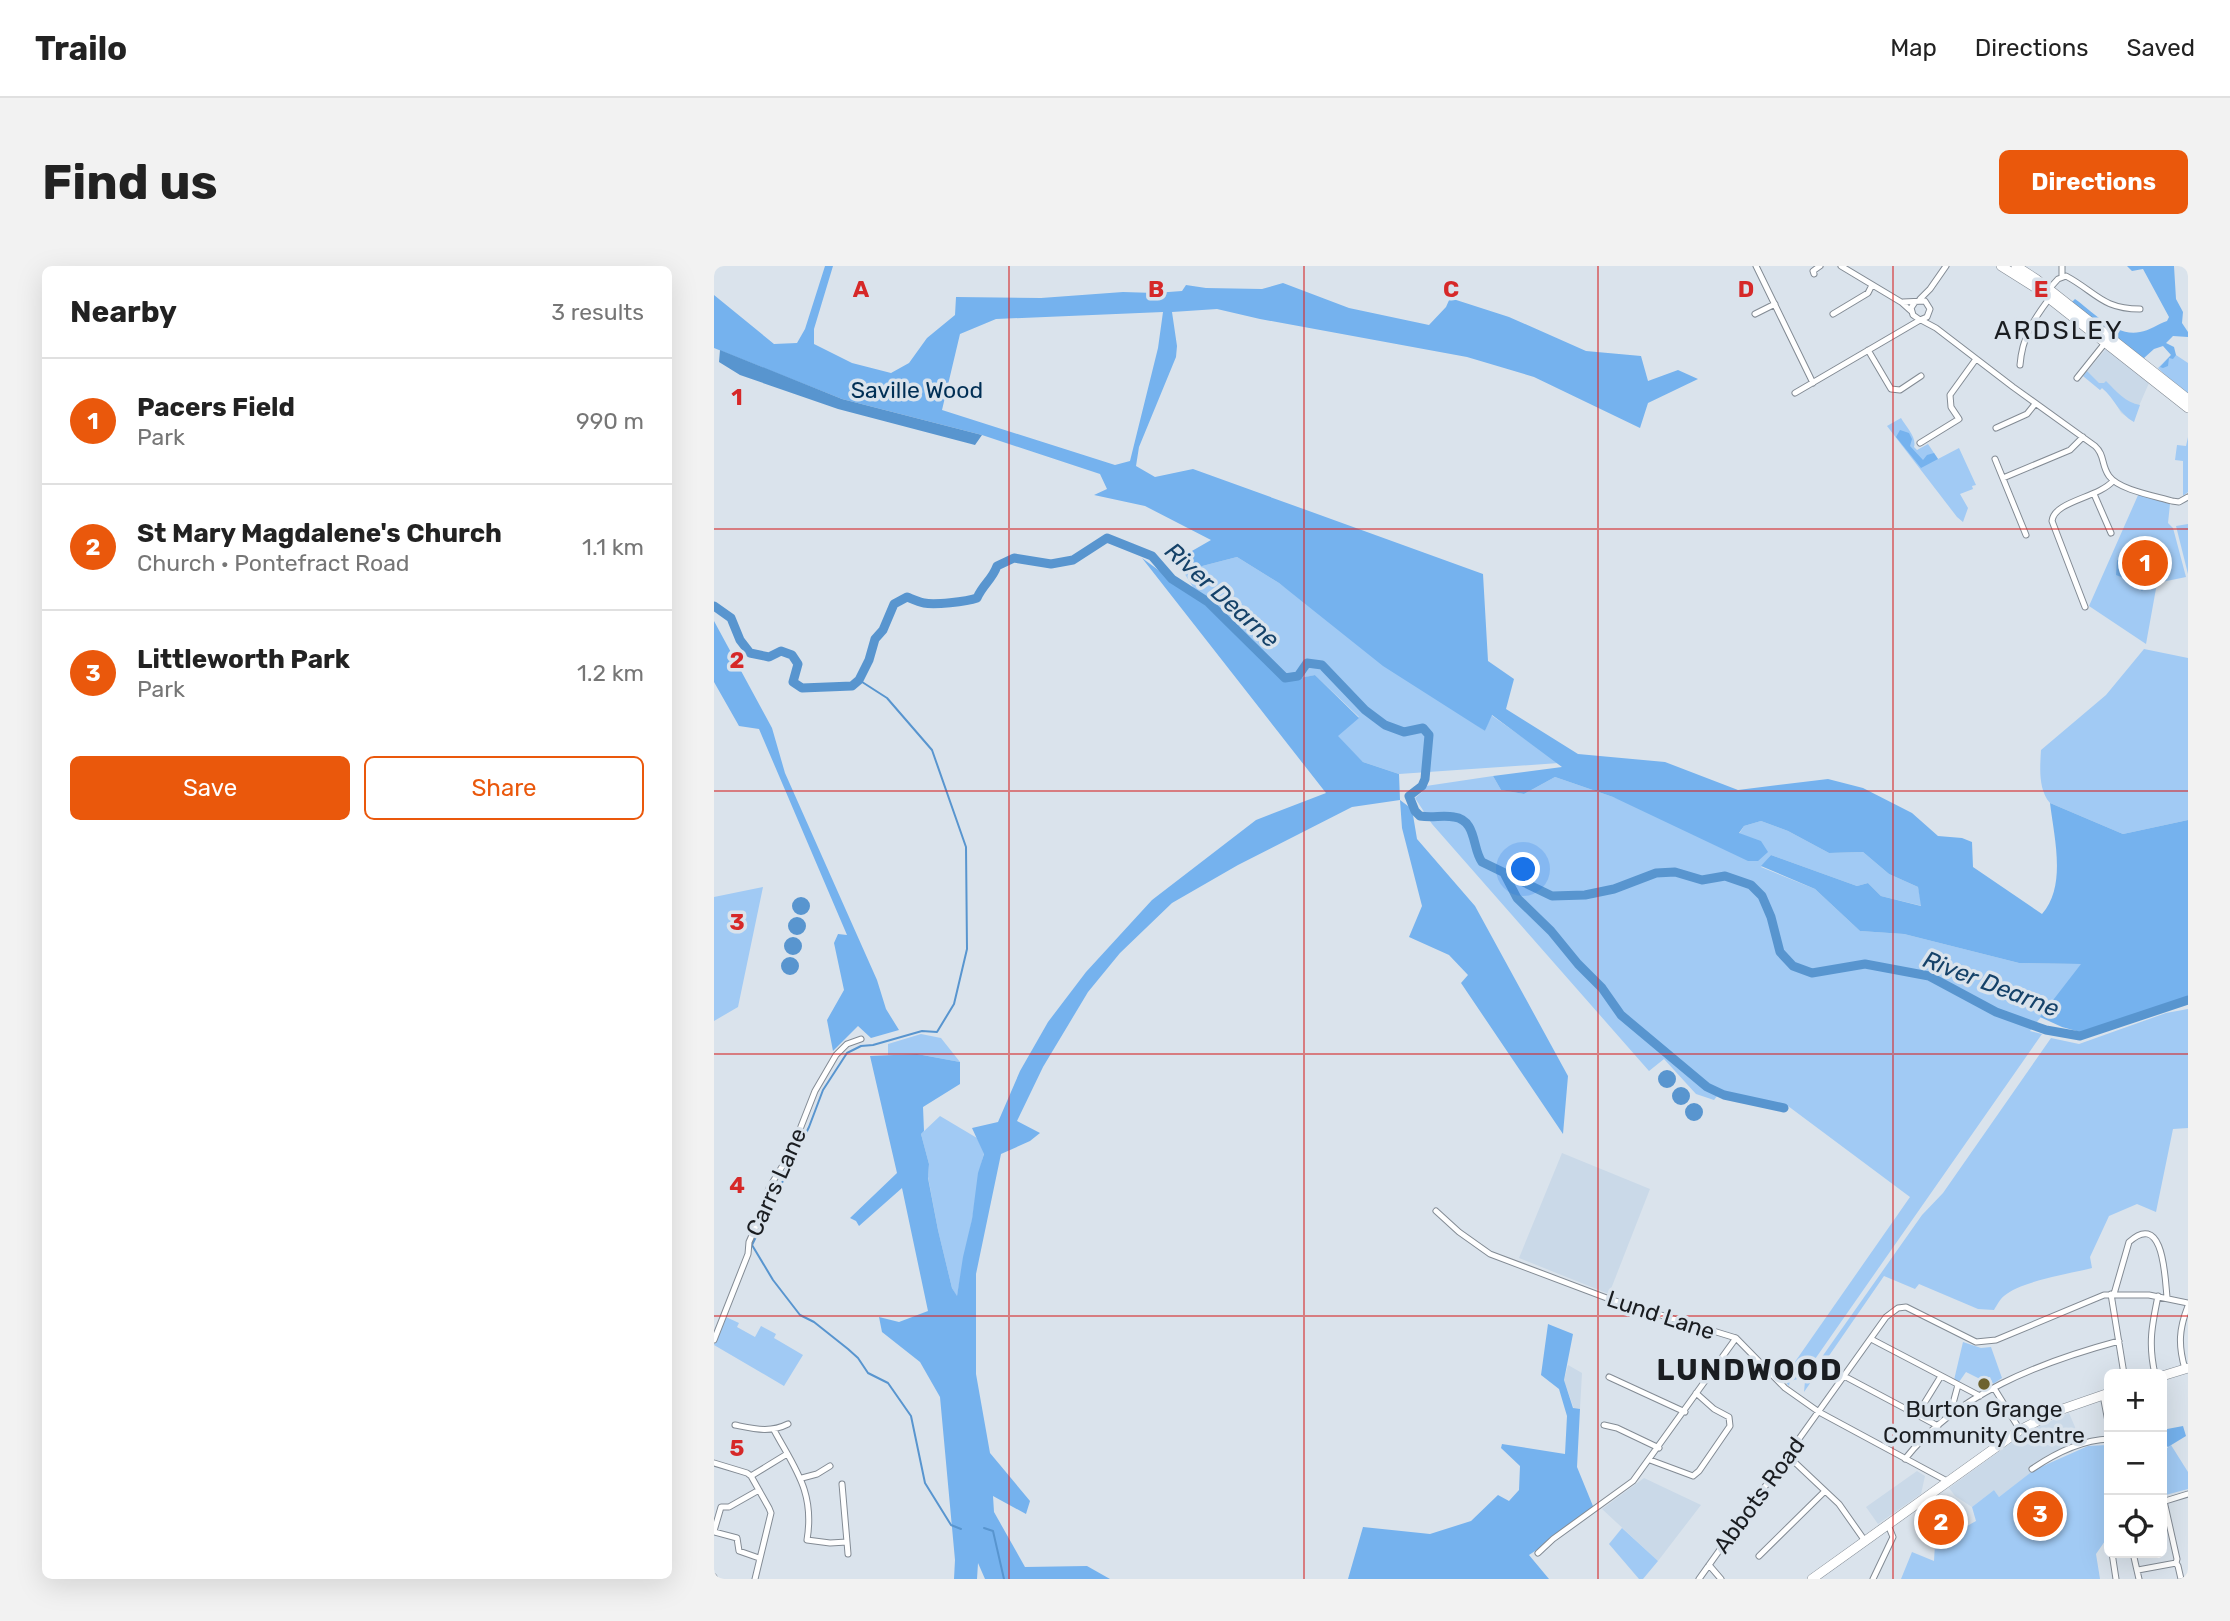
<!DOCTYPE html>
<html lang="en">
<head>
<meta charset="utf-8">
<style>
	body { margin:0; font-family:Rubik,sans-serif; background:#f2f2f2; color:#222 }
	.controls { position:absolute; right:21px; bottom:21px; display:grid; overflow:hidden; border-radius:10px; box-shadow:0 7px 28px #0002 }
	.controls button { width:63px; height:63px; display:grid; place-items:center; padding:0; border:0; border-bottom:2px solid #e0e0e0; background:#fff; color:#222; font:35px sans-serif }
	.you { position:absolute; left:810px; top:604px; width:24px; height:24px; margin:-18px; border:5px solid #fff; border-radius:50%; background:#1a73e8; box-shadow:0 0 0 10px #1a73e833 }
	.badge { display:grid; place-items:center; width:46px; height:46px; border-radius:50%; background:#ea580c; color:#fff; font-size:23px; font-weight:700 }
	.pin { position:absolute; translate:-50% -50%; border:4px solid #fff; box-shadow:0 2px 7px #0006 }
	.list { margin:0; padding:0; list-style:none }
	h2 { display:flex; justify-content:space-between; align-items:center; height:91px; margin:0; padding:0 28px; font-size:30px }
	h2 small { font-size:23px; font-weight:400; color:#767676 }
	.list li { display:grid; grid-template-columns:46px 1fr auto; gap:21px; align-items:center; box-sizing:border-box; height:126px; padding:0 28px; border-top:2px solid #e0e0e0 }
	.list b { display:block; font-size:26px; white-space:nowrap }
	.list p { margin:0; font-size:23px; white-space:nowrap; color:#767676 }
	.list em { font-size:23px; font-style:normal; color:#767676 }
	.actions { display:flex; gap:14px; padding:21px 28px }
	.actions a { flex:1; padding:16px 0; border:2px solid #ea580c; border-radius:10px; text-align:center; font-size:24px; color:#ea580c }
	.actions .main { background:#ea580c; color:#fff }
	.icon { flex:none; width:38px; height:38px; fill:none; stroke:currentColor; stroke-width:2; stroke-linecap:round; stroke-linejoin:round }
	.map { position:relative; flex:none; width:1474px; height:1313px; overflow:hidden; border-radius:10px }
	header { display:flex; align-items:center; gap:42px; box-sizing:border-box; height:98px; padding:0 35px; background:#fff; border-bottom:2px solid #e0e0e0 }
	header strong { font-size:33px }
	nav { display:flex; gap:38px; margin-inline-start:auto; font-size:24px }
	.intro { display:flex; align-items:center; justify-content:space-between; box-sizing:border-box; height:168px; padding:0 42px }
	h1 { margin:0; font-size:49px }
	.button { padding:18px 32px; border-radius:10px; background:#ea580c; color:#fff; font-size:24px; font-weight:700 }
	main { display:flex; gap:42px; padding:0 42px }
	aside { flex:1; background:#fff; border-radius:10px; box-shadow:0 7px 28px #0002 }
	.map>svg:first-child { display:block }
	.built { fill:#cad9e8 }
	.green { fill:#a1caf4 }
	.forest { fill:#75b2ee; fill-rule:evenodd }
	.water { fill:#5895cf }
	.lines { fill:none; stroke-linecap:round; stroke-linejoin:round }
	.stream { stroke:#5895cf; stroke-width:2 }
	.river { stroke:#5895cf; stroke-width:9 }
	.street-casing { stroke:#838b94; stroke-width:7 }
	.highway-casing { stroke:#838b94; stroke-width:10 }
	.street { stroke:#fff; stroke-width:5 }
	.highway { stroke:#fff; stroke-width:9 }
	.grid { fill:none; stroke:#d62828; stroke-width:2; stroke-opacity:0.55 }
	.poi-dot { fill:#6d622f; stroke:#dae3ec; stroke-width:2.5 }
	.labels { text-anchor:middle; stroke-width:7; stroke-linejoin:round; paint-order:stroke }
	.park-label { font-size:23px; fill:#002f55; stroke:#dae3ec }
	.street-label { font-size:23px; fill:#1a1d21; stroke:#dae3ec }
	.poi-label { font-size:23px; fill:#1a1d21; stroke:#dae3ec }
	.water-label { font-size:24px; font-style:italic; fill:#154269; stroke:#dae3ec }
	.quarter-label { font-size:26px; letter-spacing:2px; fill:#1a1d21; stroke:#dae3ec }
	.district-label { font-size:30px; font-weight:bold; letter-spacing:2px; fill:#1a1d21; stroke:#dae3ec }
	.grid-label { font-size:23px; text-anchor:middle; font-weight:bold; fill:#d62828; stroke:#dae3ec; stroke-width:7; stroke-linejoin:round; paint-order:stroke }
</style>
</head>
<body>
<header>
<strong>Trailo</strong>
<nav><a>Map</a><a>Directions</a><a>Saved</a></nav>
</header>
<div class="intro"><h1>Find us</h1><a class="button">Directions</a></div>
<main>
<aside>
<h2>Nearby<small>3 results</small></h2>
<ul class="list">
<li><span class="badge">1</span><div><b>Pacers Field</b><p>Park</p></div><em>990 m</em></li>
<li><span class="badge">2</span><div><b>St Mary Magdalene's Church</b><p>Church · Pontefract Road</p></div><em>1.1 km</em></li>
<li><span class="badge">3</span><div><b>Littleworth Park</b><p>Park</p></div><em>1.2 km</em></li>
</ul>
<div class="actions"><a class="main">Save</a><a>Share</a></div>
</aside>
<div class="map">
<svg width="1474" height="1313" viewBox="0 0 1474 1313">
	<rect width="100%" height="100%" fill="#dae3ec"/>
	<path class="built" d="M 1392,83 L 1435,117 L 1421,149 L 1420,156 L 1407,147 L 1397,129 L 1388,122 L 1386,124 L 1369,110 Z
		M 848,887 L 936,923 L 895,1028 L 805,992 Z
		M 854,1099 L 868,1107 L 866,1143 L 860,1143 L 850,1114 Z
		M 1355,1147 L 1367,1175 L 1330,1191 L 1314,1201 L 1317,1207 L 1285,1231 L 1280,1224 L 1258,1241 L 1241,1230 L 1235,1222 L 1312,1166 Z
		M 1203,1205 L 1211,1210 L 1207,1228 L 1164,1258 L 1152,1241 Z
		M 930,1212 L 987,1239 L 944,1295 L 888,1243 Z"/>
	<path class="green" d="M 1459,87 L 1474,97 L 1474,128 L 1457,115 L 1444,102 Z
		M 1373,105 L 1385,117 L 1390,117 L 1392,115 C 1402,125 1412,137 1426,139 L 1420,156 C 1405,148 1401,133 1388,122 L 1386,124 L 1369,110 Z
		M 1187,152 C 1192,161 1203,171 1200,181 L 1203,184 L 1214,178 L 1224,193 L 1245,182 L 1262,219 L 1258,220 L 1259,223 L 1246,228 L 1254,242 L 1249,256 L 1243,251 L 1173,160 Z
		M 1474,171 L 1474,226 L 1469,230 L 1469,195 L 1461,194 L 1463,179 L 1472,180 Z
		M 1425,227 L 1456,238 L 1454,257 L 1459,262 L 1472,311 L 1443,317 L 1432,378 L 1375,340 Z
		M 1474,258 L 1474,308 L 1462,260 Z
		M 523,291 L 565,317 L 771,465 L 777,449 L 845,497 L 685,508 L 649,496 L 623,470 L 645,451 L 601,409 L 571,416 L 488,336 L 469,305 Z
		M 1430,383 L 1474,392 L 1474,554 L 1409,568 L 1336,537 C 1324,523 1326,501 1327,484 L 1392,429 Z
		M 779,510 L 787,524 L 810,528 L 841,511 L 899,531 L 1047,575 L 1025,568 L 1030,560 L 1047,555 L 1074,565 L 1115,587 L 1149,586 L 1175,608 L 1204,621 L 1208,640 L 1167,630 L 1154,617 L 1143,620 L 1057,589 L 1047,601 L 1101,623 L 1146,665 L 1190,668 L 1305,697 L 1368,698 L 1316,765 L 1328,768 L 1099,1096 L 1091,1102 L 1084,1113 L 1076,1115 L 1075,1120 L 1069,1113 L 1196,931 L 1074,840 L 1007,825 L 1000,834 L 982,828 L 950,793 L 935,805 L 718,558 L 701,532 L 708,526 L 712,520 Z
		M 49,621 L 24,741 L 0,755 L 0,631 Z
		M 1474,743 L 1474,862 L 1459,863 L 1442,946 L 1423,938 L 1395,950 L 1376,991 L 1378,1002 C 1355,1008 1307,1015 1290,1030 C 1286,1033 1283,1039 1280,1044 L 1264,1043 L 1205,1018 L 1201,1023 L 1170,1010 L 1090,1126 L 1091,1115 L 1208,949 L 1229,927 L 1337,772 L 1365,778 L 1452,747 Z
		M 207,768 L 227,772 L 246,796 L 203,788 L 174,789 L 174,778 Z
		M 226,850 L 263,872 L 270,887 C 264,909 262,931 258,954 C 253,979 247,1005 243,1031 L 238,1022 L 224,964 L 214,911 L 215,898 L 207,868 Z
		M 12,1051 L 25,1057 L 23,1061 L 41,1071 L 47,1060 L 62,1068 L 60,1072 L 89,1089 L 70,1120 L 0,1079 Z
		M 1249,1076 L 1267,1082 L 1277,1081 L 1288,1112 L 1279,1118 L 1276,1111 L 1266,1113 L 1252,1106 L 1245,1116 L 1240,1114 Z
		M 1393,1179 L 1391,1275 L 1382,1288 L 1386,1313 L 1187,1313 L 1198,1286 L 1220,1295 L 1221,1278 L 1262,1255 L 1258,1241 L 1280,1224 L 1285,1231 L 1320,1204 L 1374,1180 Z
		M 1457,1179 L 1474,1206 L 1474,1223 L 1448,1230 L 1448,1186 Z
		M 908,1262 L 944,1295 L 929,1313 L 925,1313 L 895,1278 Z"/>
	<path class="forest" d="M 111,0 L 119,0 L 100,63 L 100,78 L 138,97 L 177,107 L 195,97 L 213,72 L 241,49 L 242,31 L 327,32 L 409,26 L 441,27 L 468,25 L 472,19 L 492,22 L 548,23 L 569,17 L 635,42 L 715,59 L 732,41 L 736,32 L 795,51 L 872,85 L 927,90 L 934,115 L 964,104 L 984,113 L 934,137 L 926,162 L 820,111 L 753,91 L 546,53 L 503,43 L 458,46 L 463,80 L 462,91 L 425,181 L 422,200 L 441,211 L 479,203 L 769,308 L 774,395 L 800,413 L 792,443 L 864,488 L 951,496 L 1024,524 L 1114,513 L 1149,522 L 1198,547 L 1224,570 L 1248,572 L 1258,576 L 1259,601 L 1328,648 C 1353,620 1340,571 1336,537 L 1409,568 L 1474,554 L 1474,731 L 1366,766 L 1348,761 L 1326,751 L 1367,698 L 1305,697 L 1190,668 L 1146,665 L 1101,623 L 1047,600 L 1057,589 L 1143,620 L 1154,617 L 1167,630 L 1207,640 L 1204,621 L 1175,608 L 1149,586 L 1115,587 L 1074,565 L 1047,555 L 1030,560 L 1025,567 L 1047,575 L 1054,586 L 1044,595 L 1034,595 L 899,531 L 841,511 L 810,528 L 787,524 L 779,510 L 848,501 L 778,449 L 771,465 L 669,400 L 565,317 L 523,291 L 469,305 L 464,293 L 497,274 L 431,240 L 380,229 L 393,223 L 386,208 L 268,169 L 128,133 L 0,82 L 0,29 L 60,78 L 83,77 L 91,63 ZM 449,46 L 444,82 L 416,195 L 401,199 L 228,144 L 246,68 L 282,53 Z
		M 1413,0 L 1460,0 L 1462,33 L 1469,46 L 1468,57 L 1474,66 L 1474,71 L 1459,70 L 1452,77 L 1460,81 L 1462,89 L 1459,93 L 1455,92 L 1454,100 L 1449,102 L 1446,101 L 1457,89 L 1449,80 L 1440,83 L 1430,92 L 1426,91 L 1358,36 L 1361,33 C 1379,46 1401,71 1426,66 C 1435,65 1444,58 1453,55 L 1455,51 L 1429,3 L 1418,5 Z
		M 1186,164 L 1195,167 L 1198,173 L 1196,180 L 1209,194 L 1213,189 L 1220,187 L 1224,193 L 1207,202 L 1182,171 Z
		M 428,292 L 488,336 L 571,415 L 601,409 L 645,452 L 624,470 L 649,496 L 685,508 L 686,534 L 698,543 L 703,573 L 761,640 L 854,810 L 849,868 L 747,717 L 754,709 L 735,689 L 695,671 L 708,640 L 688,562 L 686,534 L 638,541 L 524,599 L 458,637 L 406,687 L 374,726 L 329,801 L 303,855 L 326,867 L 316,875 L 287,888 L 262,1008 L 262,1108 L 276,1187 L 316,1235 L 312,1248 L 279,1230 L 280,1246 L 311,1301 L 373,1300 L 396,1313 L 271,1313 L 264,1297 L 263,1313 L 240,1313 L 241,1294 L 226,1131 L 206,1096 L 168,1066 L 165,1051 L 185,1056 L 214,1045 L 188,922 L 145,960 L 142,955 L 136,952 L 183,907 L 156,790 L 203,788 L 246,796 L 246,818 L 209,841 L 210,865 L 207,868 L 215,898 L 214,912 L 224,964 L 238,1022 L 243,1030 L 249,991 L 258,953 L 264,907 L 270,888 L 258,862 L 284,856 L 306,805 L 334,756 L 372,706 L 438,634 L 542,554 L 612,527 Z
		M 1403,294 L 1418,298 L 1421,303 L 1433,298 L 1435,300 C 1436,309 1435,318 1428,325 L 1423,320 L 1419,309 L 1412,313 L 1402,309 Z
		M 0,355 L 58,462 L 71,507 L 163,714 L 172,743 L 185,764 L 157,772 L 144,760 L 119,785 L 113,754 L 130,724 L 120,677 L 124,668 L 133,669 L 45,463 L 25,460 L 0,416 Z
		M 834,1058 L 859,1068 L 850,1114 L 859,1142 L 866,1143 L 863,1201 L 881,1245 L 815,1289 L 835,1313 L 634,1313 L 649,1261 L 716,1268 L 757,1255 L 784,1229 L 795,1235 L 805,1224 L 806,1200 L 787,1182 L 788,1178 L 851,1188 L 853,1150 L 845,1123 L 827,1109 Z
		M 1469,1160 L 1472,1170 L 1454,1181 L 1448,1177 L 1448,1164 Z"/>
	<path class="water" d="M 6,84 L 128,133 L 268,169 L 261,179 L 124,143 L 26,109 L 5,96 Z
		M78 640a9 9 0 1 1 18 0a9 9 0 1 1-18 0Z
		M74 660a9 9 0 1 1 18 0a9 9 0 1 1-18 0Z
		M70 680a9 9 0 1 1 18 0a9 9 0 1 1-18 0Z
		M67 700a9 9 0 1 1 18 0a9 9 0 1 1-18 0Z
		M944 813a9 9 0 1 1 18 0a9 9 0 1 1-18 0Z
		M958 830a9 9 0 1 1 18 0a9 9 0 1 1-18 0Z
		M971 846a9 9 0 1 1 18 0a9 9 0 1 1-18 0Z"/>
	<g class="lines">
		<path class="stream" d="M 145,414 L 173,432 L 218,484 L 252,581 L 253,683 L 240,738 L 223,766 L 208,765 L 159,779 L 147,780 L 133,787 L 109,824 L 95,861 L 38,979 L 59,1014 L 86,1049 L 100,1056 L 134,1083 L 144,1092 L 154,1107 L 174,1117 L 197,1150 L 211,1217 L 237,1259 L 247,1263
			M 270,1262 L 279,1265 L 290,1313"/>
		<path class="river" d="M 0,340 L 17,352 L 26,374 L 36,387 L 55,391 L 67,385 L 78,389 L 84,398 L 79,416 L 88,422 L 138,420 L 145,414 L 155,394 L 161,373 L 169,364 L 180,338 L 193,331 C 198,333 204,336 210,337 C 220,339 252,336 263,332 C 269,318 278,314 283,300 L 300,292 L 337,298 L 359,294 L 393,272 L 438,290 L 458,313 L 494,336 L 571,412 L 584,410 L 593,397 L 608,399 L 651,444 L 671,459 L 690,466 L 709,462 L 715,469 L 711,513 L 708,520 L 695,530 L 701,545 L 706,550 C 718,552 729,549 740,551 C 763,554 758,583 768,596 L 838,630 L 871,629 L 900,623 L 942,607 L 961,606 L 988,614 L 1011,610 L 1037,619 L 1048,630 L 1057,651 L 1066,686 L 1079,700 L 1098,707 L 1151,698 L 1215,710 L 1282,746 L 1332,764 L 1366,770 L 1474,734
			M 791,609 L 803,632 L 837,665 L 864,698 L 888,722 L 907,749 L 993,821 L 1010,829 L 1070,842"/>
		<g class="street-casing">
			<path id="street" d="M 1042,0 L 1099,117
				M 1127,0 L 1187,36 L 1197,45
				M 1348,0 L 1348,11
				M 1100,8 L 1099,5 L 1106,0
				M 1335,23 L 1344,13 L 1352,10 C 1382,26 1388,43 1426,43
				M 1206,33 L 1216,23 L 1232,0
				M 1189,36 L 1211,35 L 1216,43 L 1213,51 L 1206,54 L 1199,49 L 1197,42 L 1201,36
				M 1041,48 L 1061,38
				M 1119,48 L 1154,27 L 1158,19
				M 1207,54 L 1222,62 L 1299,121 L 1381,180 C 1391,189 1387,199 1395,210 C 1405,224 1441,230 1458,235 L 1465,236 L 1474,231
				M 1154,84 L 1177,123 L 1186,124 L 1207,110
				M 1306,99 C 1308,72 1319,54 1335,33
				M 1363,112 L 1391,77
				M 1081,127 L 1206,54
				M 1282,162 L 1313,148 L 1321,138
				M 1206,177 L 1245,153 L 1237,141 L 1236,129 L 1262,93
				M 1281,193 L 1312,269
				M 1289,212 L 1356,184 L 1369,171
				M 1380,228 L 1397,267
				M 1371,341 L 1338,255 C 1340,235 1384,232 1399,215
				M 722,945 L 745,966 L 776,988 L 898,1034 L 1022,1072 L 1071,1122 L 1105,1146 L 1233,1215
				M 1397,1028 L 1410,1108
				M 1400,1028 L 1415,976 C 1450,944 1451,1013 1453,1031
				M 1157,1073 L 1266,1130
				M 0,1074 L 34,988 L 35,976 L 48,947 L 55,922 L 77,886 L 101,825 L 122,789 L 133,778 L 147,773
				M 1471,1103 C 1464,1079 1465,1063 1474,1040
				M 1441,1108 C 1434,1078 1438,1059 1444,1030
				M 1130,1110 L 1224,1160
				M 895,1111 L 971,1146
				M 1280,1122 L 1306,1164
				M 1389,1129 L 1395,1161
				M 1238,1141 L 1244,1119
				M 1203,1149 L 1227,1110
				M 21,1159 C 41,1163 56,1167 74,1158
				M 890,1159 L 903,1162 L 945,1182
				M 60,1164 C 81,1203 101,1226 93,1274 L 116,1277 L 133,1276 L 134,1288
				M 1073,1189 L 1125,1238 L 1151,1275
				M 1191,1193 C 1242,1128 1327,1096 1405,1075
				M 936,1194 L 979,1210 L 985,1205 L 1016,1160 L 1015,1151 L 1000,1143 L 982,1127
				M 0,1197 L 33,1207 L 37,1210 L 55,1242 L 57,1247 L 41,1313
				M 1318,1203 C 1340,1188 1368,1174 1395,1173
				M 37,1210 L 73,1188
				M 88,1212 L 103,1208 L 116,1200
				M 128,1218 L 133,1276
				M 1450,1235 L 1463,1293 L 1462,1297 L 1464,1300 L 1467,1313
				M 1448,1236 L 1474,1228
				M 0,1265 L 7,1241 L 15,1241 L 45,1224
				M 0,1266 L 23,1272 L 25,1285 L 45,1292
				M 824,1287 L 839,1273 L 919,1215 L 1022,1072
				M 1398,1287 L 1402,1313
				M 1419,1287 L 1425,1313
				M 1045,1290 L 1111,1225
				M 995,1299 L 1007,1313
				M 1424,1304 L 1462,1297
				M 0,1311 L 1,1313
				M 985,1313 L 1172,1051 L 1184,1042 L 1192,1041 L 1262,1076 L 1282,1074 L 1390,1029 L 1435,1029 L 1474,1037
				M 1159,1313 L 1179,1271 L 1174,1259"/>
		</g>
		<g class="highway-casing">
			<path id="highway" d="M 1287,0 L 1322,22 L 1474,142
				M 1302,0 L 1322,13 L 1474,133
				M 1448,1110 L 1474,1102
				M 1098,1313 L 1306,1164 L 1343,1145 L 1395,1127"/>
		</g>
		<use href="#street" class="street"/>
		<use href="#highway" class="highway"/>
	</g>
	<path class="grid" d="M 295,0 L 295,1313M 590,0 L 590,1313M 884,0 L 884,1313M 1179,0 L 1179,1313M 0,263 L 1474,263M 0,525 L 1474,525M 0,788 L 1474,788M 0,1050 L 1474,1050"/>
	<circle class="poi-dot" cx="1270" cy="1118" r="7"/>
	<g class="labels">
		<g class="park-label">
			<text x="203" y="132">Saville Wood</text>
		</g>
		<g class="street-label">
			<text transform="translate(62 916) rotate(-66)" y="8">Carrs Lane</text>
			<text transform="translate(947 1049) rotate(18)" y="8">Lund Lane</text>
			<text transform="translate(1045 1229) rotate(-54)" y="8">Abbots Road</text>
		</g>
		<g class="poi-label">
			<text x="1270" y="1151">Burton Grange<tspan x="1270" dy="26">Community Centre</tspan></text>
		</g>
		<g class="water-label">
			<text transform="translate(508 329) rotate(42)" y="8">River Dearne</text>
			<text transform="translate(1277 718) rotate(21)" y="8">River Dearne</text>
		</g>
		<g class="quarter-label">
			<text x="1345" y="73">ARDSLEY</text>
		</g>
		<g class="district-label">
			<text x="1036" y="1114">LUNDWOOD</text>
		</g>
	</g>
	<g class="grid-label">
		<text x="147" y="31">A</text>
		<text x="442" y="31">B</text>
		<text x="737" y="31">C</text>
		<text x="1032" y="31">D</text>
		<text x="1327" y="31">E</text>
		<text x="23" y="139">1</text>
		<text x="23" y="402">2</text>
		<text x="23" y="664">3</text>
		<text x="23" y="927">4</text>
		<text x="23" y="1190">5</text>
	</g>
</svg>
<div class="controls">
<button>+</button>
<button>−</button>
<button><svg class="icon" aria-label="locate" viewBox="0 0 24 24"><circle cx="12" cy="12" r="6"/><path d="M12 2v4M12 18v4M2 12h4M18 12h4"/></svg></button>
</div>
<div class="you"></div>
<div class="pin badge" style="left:1431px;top:297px">1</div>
<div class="pin badge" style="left:1227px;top:1256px">2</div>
<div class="pin badge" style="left:1326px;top:1248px">3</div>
</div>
</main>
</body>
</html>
